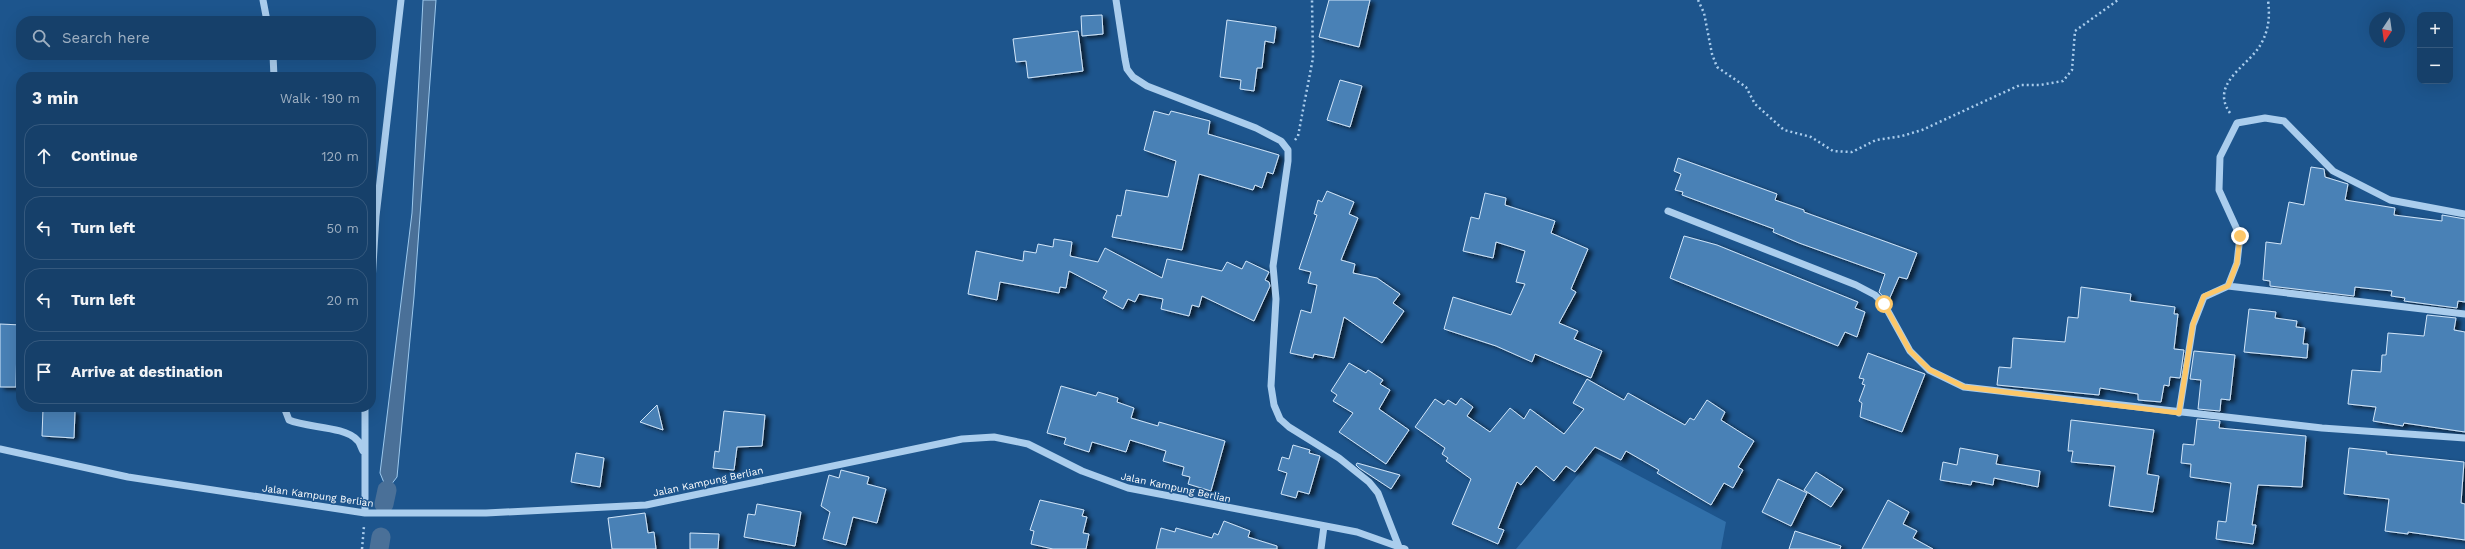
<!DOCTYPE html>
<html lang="en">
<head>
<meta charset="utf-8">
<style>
	body { margin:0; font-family:"Work Sans",sans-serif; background:#1f4770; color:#f1f3f6 }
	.controls { position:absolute; right:12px; top:12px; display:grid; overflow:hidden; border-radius:8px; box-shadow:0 4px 16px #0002 }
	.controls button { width:36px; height:36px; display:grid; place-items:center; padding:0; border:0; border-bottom:1px solid #35597e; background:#16406a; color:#f1f3f6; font:20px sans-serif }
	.compass { position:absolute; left:2369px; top:12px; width:36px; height:36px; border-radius:50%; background:#16406a; box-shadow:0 4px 16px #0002; rotate:193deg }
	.stop { position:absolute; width:12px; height:12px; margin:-9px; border:3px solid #fcc769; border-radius:50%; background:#fff }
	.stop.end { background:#fcc769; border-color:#fff; box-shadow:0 1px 4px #0008 }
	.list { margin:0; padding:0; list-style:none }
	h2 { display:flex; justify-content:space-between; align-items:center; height:52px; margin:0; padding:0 16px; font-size:17px }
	h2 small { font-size:13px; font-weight:400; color:#9eafc1 }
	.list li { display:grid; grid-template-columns:26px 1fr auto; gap:12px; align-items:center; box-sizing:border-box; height:64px; margin:0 8px 8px; padding:0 8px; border:1px solid #35597e; border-radius:16px }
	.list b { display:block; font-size:15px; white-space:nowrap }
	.list em { font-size:13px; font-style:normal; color:#9eafc1 }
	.icon { flex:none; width:22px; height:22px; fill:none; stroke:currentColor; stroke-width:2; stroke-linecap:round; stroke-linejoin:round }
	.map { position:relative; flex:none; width:2465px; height:549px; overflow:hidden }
	.search { position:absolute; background:#16406a; box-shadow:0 4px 16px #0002; left:16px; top:16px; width:360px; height:44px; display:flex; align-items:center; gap:10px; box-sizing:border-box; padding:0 14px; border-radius:16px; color:#9eafc1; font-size:15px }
	.panel { position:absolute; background:#16406a; box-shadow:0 4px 16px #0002; left:16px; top:72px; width:360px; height:340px; border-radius:16px }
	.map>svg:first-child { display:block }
	.green { fill:#3170aa }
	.water { fill:#4a7098; stroke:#9dc9ee }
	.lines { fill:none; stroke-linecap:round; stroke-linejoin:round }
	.canal { stroke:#4a7098; stroke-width:19 }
	.building { fill:#4a81b6; stroke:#d0e5f9; filter:url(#shadow) }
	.path { stroke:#aacded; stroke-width:2.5; stroke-dasharray:2 3; stroke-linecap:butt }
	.minor { stroke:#aacded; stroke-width:7 }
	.route { stroke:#fcc769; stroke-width:5 }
	.labels { text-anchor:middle; stroke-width:3; stroke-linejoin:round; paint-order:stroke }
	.street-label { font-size:10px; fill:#fff; stroke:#1d558d }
</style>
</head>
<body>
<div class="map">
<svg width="2465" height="549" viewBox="0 0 2465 549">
	<defs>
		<filter id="shadow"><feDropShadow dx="4.5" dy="2.5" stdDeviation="2" flood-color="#0009"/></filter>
	</defs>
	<rect width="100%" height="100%" fill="#1d558d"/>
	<path class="green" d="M 1596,453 L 1726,522 L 1721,549 L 1516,549 Z"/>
	<path class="water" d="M 423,0 L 436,0 L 414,297 L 397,477 L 387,490 L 380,473 L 412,213 Z"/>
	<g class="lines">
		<path class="canal" d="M 384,504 L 387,490
			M 379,549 L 381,537"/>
	</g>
	<path class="building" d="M 1329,0 L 1370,0 L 1359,47 L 1319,37 Z
		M 1102,15 L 1103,34 L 1082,36 L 1081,16 Z
		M 1227,20 L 1276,27 L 1274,43 L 1265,41 L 1262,68 L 1257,68 L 1254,91 L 1240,89 L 1241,80 L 1220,77 Z
		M 1078,31 L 1083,71 L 1028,78 L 1026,61 L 1016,62 L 1013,39 Z
		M 1340,80 L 1362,86 L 1350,127 L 1327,120 Z
		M 1154,111 L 1169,115 L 1171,111 L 1210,121 L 1208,134 L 1279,155 L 1273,174 L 1267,172 L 1262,188 L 1255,185 L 1253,190 L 1199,174 L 1182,250 L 1112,237 L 1117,215 L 1121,216 L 1126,190 L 1168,197 L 1176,161 L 1144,150 Z
		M 1678,158 L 1777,194 L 1775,200 L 1804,210 L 1804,212 L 1917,253 L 1907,279 L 1899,277 L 1888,302 L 1879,292 L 1885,274 L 1799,243 L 1773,232 L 1774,229 L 1682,195 L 1683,192 L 1675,190 L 1681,174 L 1674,171 Z
		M 2311,167 L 2324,169 L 2325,177 L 2348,184 L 2345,200 L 2395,208 L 2394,215 L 2442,221 L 2442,215 L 2465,219 L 2465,302 L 2458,301 L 2457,308 L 2404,301 L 2405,298 L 2391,296 L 2392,291 L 2355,287 L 2354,296 L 2270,286 L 2270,281 L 2263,280 L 2266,242 L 2281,244 L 2289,202 L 2304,205 Z
		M 1327,191 L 1354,202 L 1349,214 L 1358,218 L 1341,260 L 1355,264 L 1353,273 L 1377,278 L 1400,294 L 1393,303 L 1404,311 L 1382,343 L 1344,317 L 1334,358 L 1314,354 L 1313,358 L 1290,353 L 1301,310 L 1311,313 L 1317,285 L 1308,283 L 1311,272 L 1299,269 L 1317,215 L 1314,214 L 1318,200 L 1322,202 Z
		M 1485,193 L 1506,198 L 1505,205 L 1555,221 L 1551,233 L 1588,249 L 1571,289 L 1576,292 L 1559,323 L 1578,331 L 1574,339 L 1602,351 L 1591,378 L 1535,354 L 1532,362 L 1496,346 L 1444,329 L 1453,297 L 1511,315 L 1525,284 L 1516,282 L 1525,251 L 1496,242 L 1493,258 L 1463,251 L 1471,217 L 1479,219 Z
		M 1684,236 L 1717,245 L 1858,302 L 1855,308 L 1865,312 L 1857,337 L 1845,332 L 1838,346 L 1670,278 Z
		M 1054,239 L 1072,242 L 1070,256 L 1098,262 L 1105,248 L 1162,278 L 1167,259 L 1222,271 L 1227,262 L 1242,269 L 1246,261 L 1269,272 L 1265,280 L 1269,282 L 1270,286 L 1254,321 L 1202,296 L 1199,307 L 1192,305 L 1189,316 L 1161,309 L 1163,299 L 1139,294 L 1135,302 L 1128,299 L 1123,309 L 1103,298 L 1107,291 L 1069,271 L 1066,288 L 1060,287 L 1059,293 L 1000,282 L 997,300 L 968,294 L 976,251 L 1023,261 L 1024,251 L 1036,253 L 1038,244 L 1053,247 Z
		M 2081,287 L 2131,294 L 2130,301 L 2175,307 L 2174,314 L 2178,314 L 2174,349 L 2184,350 L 2180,378 L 2170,377 L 2169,386 L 2164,385 L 2161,402 L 2138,400 L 2138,394 L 2100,388 L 2099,395 L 1997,385 L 1999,367 L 2011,368 L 2013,338 L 2065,342 L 2068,317 L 2078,318 Z
		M 2249,309 L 2276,312 L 2275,318 L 2297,321 L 2296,327 L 2305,328 L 2303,344 L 2308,344 L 2307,358 L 2244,352 Z
		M 2427,315 L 2456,318 L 2454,330 L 2465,332 L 2465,432 L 2404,423 L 2403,426 L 2373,421 L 2376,407 L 2348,404 L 2352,370 L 2381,372 L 2382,355 L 2386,355 L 2388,333 L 2424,336 Z
		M 0,324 L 21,325 L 21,341 L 17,340 L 16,387 L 0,387 Z
		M 2194,351 L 2235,355 L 2230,400 L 2221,399 L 2220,411 L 2198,409 L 2201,380 L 2190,379 Z
		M 1868,353 L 1925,374 L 1902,432 L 1860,417 L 1862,403 L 1859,401 L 1865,385 L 1862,384 L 1864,379 L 1859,378 Z
		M 1349,363 L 1366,373 L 1368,370 L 1383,380 L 1380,384 L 1390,390 L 1379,409 L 1409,430 L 1386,464 L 1339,432 L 1353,413 L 1333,401 L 1337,395 L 1331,391 Z
		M 1587,379 L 1624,400 L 1628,393 L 1685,425 L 1690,418 L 1694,420 L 1707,400 L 1725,412 L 1721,420 L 1754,441 L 1738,467 L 1743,470 L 1733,488 L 1724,483 L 1711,505 L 1657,473 L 1659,470 L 1626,451 L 1621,460 L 1595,447 L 1575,472 L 1566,466 L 1554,481 L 1536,466 L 1521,485 L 1517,482 L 1498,528 L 1504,530 L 1498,544 L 1452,524 L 1471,479 L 1446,461 L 1448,458 L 1442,454 L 1445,448 L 1415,427 L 1435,399 L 1444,405 L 1448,400 L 1456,405 L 1461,398 L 1473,407 L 1467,416 L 1490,432 L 1510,408 L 1524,419 L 1530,409 L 1564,434 L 1584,409 L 1573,403 Z
		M 1061,386 L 1096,396 L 1098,392 L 1118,398 L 1117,402 L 1134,408 L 1131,418 L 1158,426 L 1159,422 L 1225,441 L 1211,491 L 1188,484 L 1190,477 L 1182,475 L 1184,467 L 1163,461 L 1166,451 L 1130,440 L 1126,452 L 1092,442 L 1089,452 L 1064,444 L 1066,438 L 1047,433 Z
		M 657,405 L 663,430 L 640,422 Z
		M 43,409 L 75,411 L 74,438 L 42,436 Z
		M 724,411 L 765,415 L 762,446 L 737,447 L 734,470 L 713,468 L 715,451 L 719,452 Z
		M 2197,419 L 2220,421 L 2219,428 L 2306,436 L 2302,487 L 2258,485 L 2252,525 L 2256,525 L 2253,544 L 2216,539 L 2218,521 L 2226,522 L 2231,483 L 2190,477 L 2191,464 L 2181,463 L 2183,444 L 2194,445 Z
		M 2071,420 L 2154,430 L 2147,474 L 2159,476 L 2153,512 L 2109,506 L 2115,466 L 2071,462 L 2073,451 L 2068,451 Z
		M 1293,445 L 1310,450 L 1309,453 L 1320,456 L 1309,494 L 1298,491 L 1296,498 L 1281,494 L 1287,473 L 1278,470 L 1282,457 L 1289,459 Z
		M 1960,448 L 1998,455 L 1996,464 L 2040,471 L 2038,487 L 1994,478 L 1993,485 L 1972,481 L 1971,485 L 1940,480 L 1943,462 L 1957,465 Z
		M 2349,448 L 2387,452 L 2386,454 L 2464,462 L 2461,503 L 2465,504 L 2465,540 L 2408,532 L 2408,534 L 2385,531 L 2389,499 L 2344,494 Z
		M 576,453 L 604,458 L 600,487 L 571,482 Z
		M 1357,463 L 1400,475 L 1391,489 L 1359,468 L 1356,465 Z
		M 841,470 L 869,477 L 867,484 L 886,489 L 877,523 L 853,517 L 846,545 L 823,539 L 830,512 L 821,506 L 829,475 L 839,478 Z
		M 1816,472 L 1843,489 L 1831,507 L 1804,490 Z
		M 1778,479 L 1807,493 L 1791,526 L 1762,512 Z
		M 1040,500 L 1084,510 L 1082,516 L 1087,517 L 1083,533 L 1089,534 L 1086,549 L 1053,549 L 1031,544 L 1034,531 L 1030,530 Z
		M 1888,500 L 1909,512 L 1903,524 L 1917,531 L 1913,538 L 1933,549 L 1862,549 Z
		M 757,504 L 801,512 L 795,546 L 744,537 L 748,514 L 755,515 Z
		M 645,513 L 648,533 L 654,532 L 656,549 L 612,549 L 608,518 Z
		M 1224,521 L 1250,531 L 1248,537 L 1277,546 L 1277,549 L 1156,549 L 1161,528 L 1175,532 L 1176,528 L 1212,538 L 1214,533 L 1218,535 Z
		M 1795,531 L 1841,546 L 1840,549 L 1789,549 Z
		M 690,533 L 719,534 L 718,549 L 690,549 Z"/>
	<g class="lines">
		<path class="path" d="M 1698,0 L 1704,13 L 1712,54 L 1717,67 L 1746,87 L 1755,104 L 1784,130 L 1811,137 L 1833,151 L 1852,152 L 1876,140 L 1902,136 L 1922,130 L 2020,85 L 2040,85 L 2063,81 L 2072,70 L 2075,31 L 2118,0
			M 2230,113 C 2209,83 2249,66 2261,44 C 2269,29 2270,17 2268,0
			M 1295,140 L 1298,136 L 1313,58 L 1312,0
			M 362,549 L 364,526"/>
		<path class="minor" d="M 263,0 L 267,21
			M 1116,0 L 1125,59 L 1127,69 L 1133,77 L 1147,86 L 1256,128 L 1281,141 L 1288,150 L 1288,161 L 1273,266 L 1276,299 L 1271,386 L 1274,405 L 1280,419 L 1289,427 L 1339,458 L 1369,482 L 1378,493 L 1399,547
			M 273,55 L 274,77
			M 1668,211 L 1856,285 L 1875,295 L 1884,304 L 1910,351 L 1929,370 L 1964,387 L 2322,428 L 2465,438
			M 2228,286 L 2237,263 L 2240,236 L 2219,190 L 2220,157 L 2237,123 L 2265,118 L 2284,121 L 2333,171 L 2390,200 L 2465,214
			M 371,298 L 376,216 L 401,0
			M 284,407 L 289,420 C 307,428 344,426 357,440 C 360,442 361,448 363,451
			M 365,407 L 365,513
			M 2179,413 L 2193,325 L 2204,297 L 2228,286 L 2465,314
			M 0,449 L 128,477 L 365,513 L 486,513 L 646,505 L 962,439 L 994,437 L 1028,444 L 1082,471 L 1128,488 L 1357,532 L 1405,549
			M 1321,549 L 1324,526"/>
	</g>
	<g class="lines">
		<path class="route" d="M 1884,304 L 1910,351 L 1930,370 L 1964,387 L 2179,413 L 2193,324 L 2204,296 L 2228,286 L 2237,263 L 2240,236"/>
	</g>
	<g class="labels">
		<g class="street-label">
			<text transform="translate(708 481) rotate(-12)" y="4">Jalan Kampung Berlian</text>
			<text transform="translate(1176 487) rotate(12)" y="4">Jalan Kampung Berlian</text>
			<text transform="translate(318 495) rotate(8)" y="4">Jalan Kampung Berlian</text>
		</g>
	</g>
</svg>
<div class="controls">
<button>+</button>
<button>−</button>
</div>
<svg class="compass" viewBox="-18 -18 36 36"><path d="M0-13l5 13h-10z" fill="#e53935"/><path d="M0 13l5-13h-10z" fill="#9eafc1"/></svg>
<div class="stop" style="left:1884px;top:304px"></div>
<div class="stop end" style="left:2240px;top:236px"></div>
<div class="search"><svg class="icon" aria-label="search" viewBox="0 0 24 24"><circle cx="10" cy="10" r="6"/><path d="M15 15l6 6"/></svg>Search here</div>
<section class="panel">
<h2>3 min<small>Walk · 190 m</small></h2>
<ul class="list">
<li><svg class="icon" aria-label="ahead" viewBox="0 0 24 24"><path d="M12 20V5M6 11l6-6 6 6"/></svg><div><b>Continue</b></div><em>120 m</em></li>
<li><svg class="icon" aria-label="left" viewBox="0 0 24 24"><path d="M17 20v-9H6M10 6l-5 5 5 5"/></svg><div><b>Turn left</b></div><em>50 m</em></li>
<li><svg class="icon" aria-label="left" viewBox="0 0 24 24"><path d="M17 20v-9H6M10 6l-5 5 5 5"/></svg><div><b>Turn left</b></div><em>20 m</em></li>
<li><svg class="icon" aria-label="arrive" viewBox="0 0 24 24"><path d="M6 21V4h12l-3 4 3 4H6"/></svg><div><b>Arrive at destination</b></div></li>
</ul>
</section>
</div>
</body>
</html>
